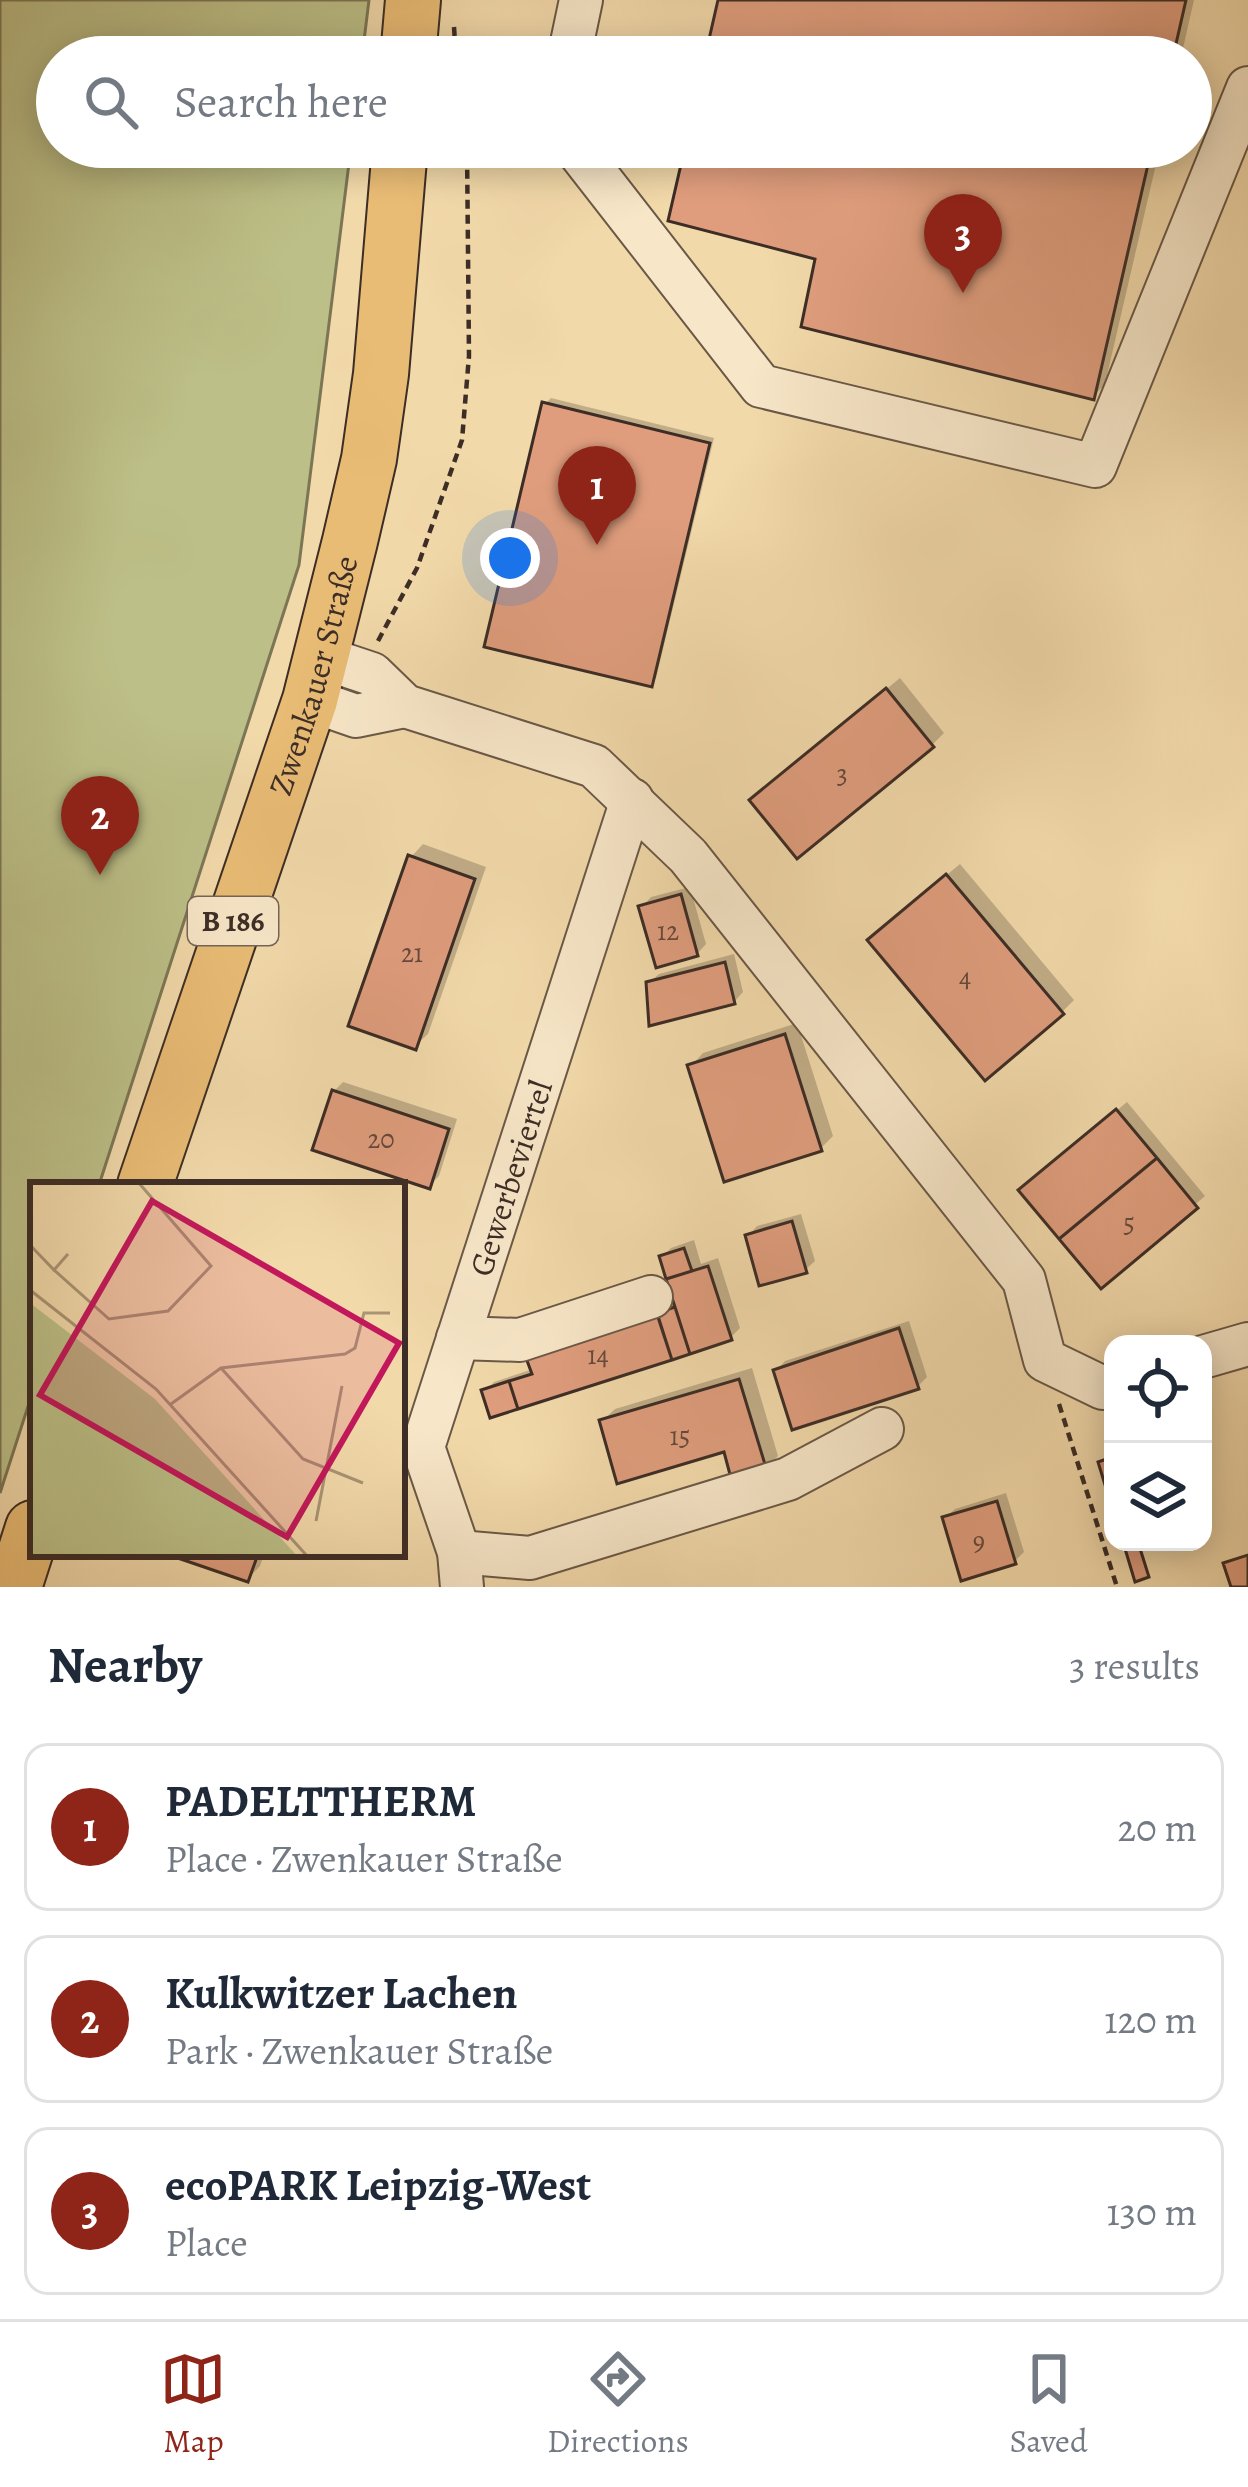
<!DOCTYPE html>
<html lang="en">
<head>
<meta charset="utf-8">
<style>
	body { margin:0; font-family:Alegreya,serif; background:#f2f2f3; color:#1f2937 }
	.controls { position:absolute; right:36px; bottom:36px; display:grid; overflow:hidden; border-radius:24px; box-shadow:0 6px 30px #0003 }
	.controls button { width:108px; height:108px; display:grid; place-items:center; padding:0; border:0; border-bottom:3px solid #e0e1e3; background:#fff; color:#1f2937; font:60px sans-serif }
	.you { position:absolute; left:510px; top:558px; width:42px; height:42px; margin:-30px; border:9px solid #fff; border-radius:50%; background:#1a73e8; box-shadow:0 0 0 18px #1a73e833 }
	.badge { display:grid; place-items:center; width:78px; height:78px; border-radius:50%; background:#8f2418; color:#fff; font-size:39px; font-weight:700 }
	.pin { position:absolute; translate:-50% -99px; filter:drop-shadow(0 3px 6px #0008) }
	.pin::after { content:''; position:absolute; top:63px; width:42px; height:36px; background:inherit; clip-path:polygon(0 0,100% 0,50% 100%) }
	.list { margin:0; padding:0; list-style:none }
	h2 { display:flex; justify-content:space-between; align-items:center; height:156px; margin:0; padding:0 48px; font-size:51px }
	h2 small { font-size:39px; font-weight:400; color:#747a83 }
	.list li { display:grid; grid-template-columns:78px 1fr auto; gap:36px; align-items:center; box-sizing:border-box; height:168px; margin:0 24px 24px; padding:0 24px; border:3px solid #e0e1e3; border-radius:24px }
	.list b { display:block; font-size:45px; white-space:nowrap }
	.list p { margin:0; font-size:39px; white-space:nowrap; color:#747a83 }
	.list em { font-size:39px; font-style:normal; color:#747a83 }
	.icon { flex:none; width:66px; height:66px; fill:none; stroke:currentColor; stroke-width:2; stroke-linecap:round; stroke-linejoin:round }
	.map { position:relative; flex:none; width:1248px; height:1587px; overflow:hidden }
	.search { position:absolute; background:#fff; box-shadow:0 6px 30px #0003; left:36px; right:36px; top:36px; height:132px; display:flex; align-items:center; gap:30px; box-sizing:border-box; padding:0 42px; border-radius:66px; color:#747a83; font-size:45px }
	.sheet { height:732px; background:#fff }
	nav { display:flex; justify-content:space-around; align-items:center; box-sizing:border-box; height:168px; border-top:3px solid #e0e1e3; background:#fff; font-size:33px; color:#747a83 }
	nav a { display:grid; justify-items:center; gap:6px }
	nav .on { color:#8f2418 }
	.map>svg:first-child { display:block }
	.green { fill:#bcbf87; stroke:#7c7656; stroke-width:3 }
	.shadow { fill:#0003 }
	.building { fill:#df9d7d; stroke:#3c2d26; stroke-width:3 }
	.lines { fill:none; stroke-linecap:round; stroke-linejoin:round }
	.minor-casing { stroke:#6a5847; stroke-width:46 }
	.major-casing { stroke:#3c2d26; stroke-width:58 }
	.path { stroke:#3c2d26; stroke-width:4.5; stroke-dasharray:9 6; stroke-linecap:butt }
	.minor { stroke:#f7e6c8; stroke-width:42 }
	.major { stroke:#e9bc75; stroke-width:54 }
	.labels { text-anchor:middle; stroke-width:12; stroke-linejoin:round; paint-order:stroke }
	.number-label { font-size:27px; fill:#65493c }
	.shield { fill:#f7e6c8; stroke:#746457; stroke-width:3 }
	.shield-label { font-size:30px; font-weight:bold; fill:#3c2d26 }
	.street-label { font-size:33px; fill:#3c2d26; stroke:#f7e6c8 }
	.inset-road { fill:none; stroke:#a99475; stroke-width:3 }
	.view { fill:#c2185b; fill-opacity:0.15; stroke:#c2185b; stroke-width:6 }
	.inset-edge { fill:none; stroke:#3c2d26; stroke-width:6 }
</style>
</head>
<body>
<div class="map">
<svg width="1248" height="1587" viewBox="0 0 1248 1587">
	<rect width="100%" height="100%" fill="#f2d9aa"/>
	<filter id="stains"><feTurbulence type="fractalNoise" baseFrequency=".00167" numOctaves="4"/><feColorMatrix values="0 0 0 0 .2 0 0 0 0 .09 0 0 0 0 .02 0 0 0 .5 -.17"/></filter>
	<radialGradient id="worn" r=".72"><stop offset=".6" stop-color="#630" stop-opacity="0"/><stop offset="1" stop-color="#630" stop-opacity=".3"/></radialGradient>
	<path class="green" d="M 0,0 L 369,0 L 362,57 L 57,57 L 57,147 L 351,147 L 299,565 L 99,1185 L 33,1185 L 33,1391 L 0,1493 Z"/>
	<path class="shadow" d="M 721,0 L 1194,0 L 1181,57 L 708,57 Z
		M 688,147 L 1160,147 L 1105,384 L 1093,397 L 818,257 Z
		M 551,398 L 714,438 L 656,678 L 651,684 L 545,404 Z
		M 900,678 L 944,733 L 932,745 L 766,788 Z
		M 423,844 L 486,867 L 428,1034 L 415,1046 L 411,857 Z
		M 960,864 L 1074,1000 L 1062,1012 L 883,928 Z
		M 690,887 L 706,944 L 697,954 L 642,907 L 651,897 Z
		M 734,954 L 743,992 L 734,1002 L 649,983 L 659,974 Z
		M 797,1023 L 833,1136 L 820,1149 L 691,1066 L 703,1053 Z
		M 343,1082 L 457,1119 L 439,1176 L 429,1186 L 334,1091 Z
		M 1127,1102 L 1205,1196 L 1101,1284 L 1032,1181 Z
		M 801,1214 L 815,1261 L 805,1270 L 748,1236 L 757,1226 Z
		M 694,1240 L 701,1264 L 718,1258 L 740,1328 L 731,1337 L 492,1414 L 485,1391 L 494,1382 L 533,1369 L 677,1302 L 662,1257 L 671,1248 Z
		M 909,1321 L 927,1377 L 918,1386 L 776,1371 L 785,1361 Z
		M 752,1368 L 778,1456 L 765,1469 L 726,1448 L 602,1421 L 615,1409 Z
		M 1006,1493 L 1024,1552 L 1015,1561 L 945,1518 L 955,1509 Z
		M 175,1554 L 264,1554 L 260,1566 L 248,1579 Z"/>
	<path class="building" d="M 718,0 L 1186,0 L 1173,57 L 705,57 Z
		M 685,147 L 1152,147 L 1094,400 L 801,327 L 815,259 L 668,221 Z
		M 542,402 L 710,443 L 652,687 L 484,647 Z
		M 886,688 L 934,747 L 797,859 L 749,800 Z
		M 408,855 L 475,879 L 416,1050 L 348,1026 Z
		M 946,874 L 1064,1014 L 985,1081 L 867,940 Z
		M 681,894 L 698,956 L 656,968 L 638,906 Z
		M 725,962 L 735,1004 L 649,1026 L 646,982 Z
		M 785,1034 L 822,1151 L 724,1182 L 687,1065 Z
		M 332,1090 L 449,1129 L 430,1189 L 312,1150 Z
		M 1116,1109 L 1157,1158 L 1059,1239 L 1018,1190 Z
		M 1157,1158 L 1198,1208 L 1101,1289 L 1059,1239 Z
		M 792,1221 L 807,1273 L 759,1286 L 745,1235 Z
		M 684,1248 L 692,1271 L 666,1279 L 659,1256 Z
		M 708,1266 L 732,1340 L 690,1354 L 666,1279 Z
		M 675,1307 L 690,1354 L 672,1360 L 657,1313 Z
		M 655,1308 L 672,1360 L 518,1409 L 509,1381 L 532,1374 L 523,1350 Z
		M 899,1328 L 919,1389 L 792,1430 L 773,1370 Z
		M 739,1379 L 767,1471 L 732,1482 L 724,1452 L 617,1484 L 599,1420 Z
		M 509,1381 L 518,1409 L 490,1418 L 481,1390 Z
		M 1112,1457 L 1113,1461 L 1113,1511 L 1098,1462 Z
		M 997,1501 L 1016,1564 L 961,1581 L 942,1517 Z
		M 1123,1542 L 1138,1542 L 1149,1577 L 1135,1582 Z
		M 166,1554 L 258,1554 L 248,1582 Z
		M 1248,1555 L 1248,1587 L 1231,1587 L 1223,1563 Z"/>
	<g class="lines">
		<g class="minor-casing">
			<g id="minor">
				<path d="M 569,57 L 581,0"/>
				<path d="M 575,147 L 761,386 L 1095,466 L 1248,88"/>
				<path d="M 321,657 L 372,674 L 405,706 L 594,766 L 688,856 L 1024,1280 L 1045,1360 L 1103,1388 L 1113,1385"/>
				<path d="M 310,700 L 356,716 L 405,706"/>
				<path d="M 458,1338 L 520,1340 L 651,1297"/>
				<path d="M 1203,1357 L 1248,1344"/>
				<path d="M 459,1552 L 530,1558 L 788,1479 L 882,1429"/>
				<path id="s1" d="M 462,1587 L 459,1552 L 423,1447 L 632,800"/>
			</g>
		</g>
		<g class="major-casing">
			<g id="major">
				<path d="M 408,57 L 413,0"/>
				<path id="s2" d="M 145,1185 L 310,700 L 350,541 L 369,459 L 381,374 L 400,147"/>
				<path d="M 14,1587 L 33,1528"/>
			</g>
		</g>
		<path class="path" d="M 454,27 L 456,57
			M 378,641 L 417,568 L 462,440 L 469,356 L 467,147
			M 1059,1404 L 1117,1587"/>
		<use href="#minor" class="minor"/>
		<use href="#major" class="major"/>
	</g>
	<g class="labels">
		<g class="number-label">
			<text x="842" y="783">3</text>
			<text x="668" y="940">12</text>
			<text x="412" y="962">21</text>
			<text x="965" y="986">4</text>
			<text x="381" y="1148">20</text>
			<text x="1129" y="1232">5</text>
			<text x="598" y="1364">14</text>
			<text x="680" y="1445">15</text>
			<text x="979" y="1550">9</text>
		</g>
		<rect class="shield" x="188" y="897" width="90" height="48" rx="9"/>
		<g class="shield-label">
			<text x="233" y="931">B 186</text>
		</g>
		<g class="street-label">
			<text dy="12" stroke="none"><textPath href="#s2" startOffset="537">Zwenkauer Straße</textPath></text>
			<text dy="12" stroke="none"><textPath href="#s1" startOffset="429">Gewerbeviertel</textPath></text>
		</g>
	</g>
	<g transform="translate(30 1182)">
		<rect width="375" height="375" fill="#f2d9aa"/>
		<path d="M 0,121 L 125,217 L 268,375 L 0,375 Z" fill="#bcbf87"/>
		<path class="inset-road" d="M 0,63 L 24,88 L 38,72M 24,88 L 79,137 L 138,129 L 181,84 L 108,0M 0,108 L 126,207 L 278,375M 191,186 L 273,277 L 333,301M 141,222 L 191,186 L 315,172 L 325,166 L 334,131 L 360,131M 286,339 L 312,204"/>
		<path class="view" d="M 122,19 L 369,161 L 257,355 L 10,213 Z"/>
		<rect width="375" height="375" class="inset-edge"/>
	</g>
	<rect width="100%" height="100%" filter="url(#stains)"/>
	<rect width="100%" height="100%" fill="url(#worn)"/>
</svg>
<div class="controls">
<button><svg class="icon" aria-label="locate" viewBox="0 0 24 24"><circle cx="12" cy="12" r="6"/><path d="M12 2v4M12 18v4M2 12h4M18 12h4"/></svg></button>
<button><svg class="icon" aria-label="layers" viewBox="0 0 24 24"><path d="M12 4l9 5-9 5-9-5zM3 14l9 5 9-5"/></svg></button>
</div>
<div class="you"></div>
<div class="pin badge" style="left:597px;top:545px">1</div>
<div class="pin badge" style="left:100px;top:875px">2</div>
<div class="pin badge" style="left:963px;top:293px">3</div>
<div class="search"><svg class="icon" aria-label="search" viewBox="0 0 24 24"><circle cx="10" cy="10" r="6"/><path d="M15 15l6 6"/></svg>Search here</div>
</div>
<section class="sheet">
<h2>Nearby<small>3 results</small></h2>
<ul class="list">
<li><span class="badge">1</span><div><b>PADELTTHERM</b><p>Place · Zwenkauer Straße</p></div><em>20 m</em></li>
<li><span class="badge">2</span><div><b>Kulkwitzer Lachen</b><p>Park · Zwenkauer Straße</p></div><em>120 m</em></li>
<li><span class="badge">3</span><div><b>ecoPARK Leipzig-West</b><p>Place</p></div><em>130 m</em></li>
</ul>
</section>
<nav>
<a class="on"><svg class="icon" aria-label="map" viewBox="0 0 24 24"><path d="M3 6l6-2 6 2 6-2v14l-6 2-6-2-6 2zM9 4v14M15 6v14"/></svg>Map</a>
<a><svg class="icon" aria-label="directions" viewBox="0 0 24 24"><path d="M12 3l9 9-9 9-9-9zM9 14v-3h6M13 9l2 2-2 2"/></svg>Directions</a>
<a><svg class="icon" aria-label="saved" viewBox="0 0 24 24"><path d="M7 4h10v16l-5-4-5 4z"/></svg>Saved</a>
</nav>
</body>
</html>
